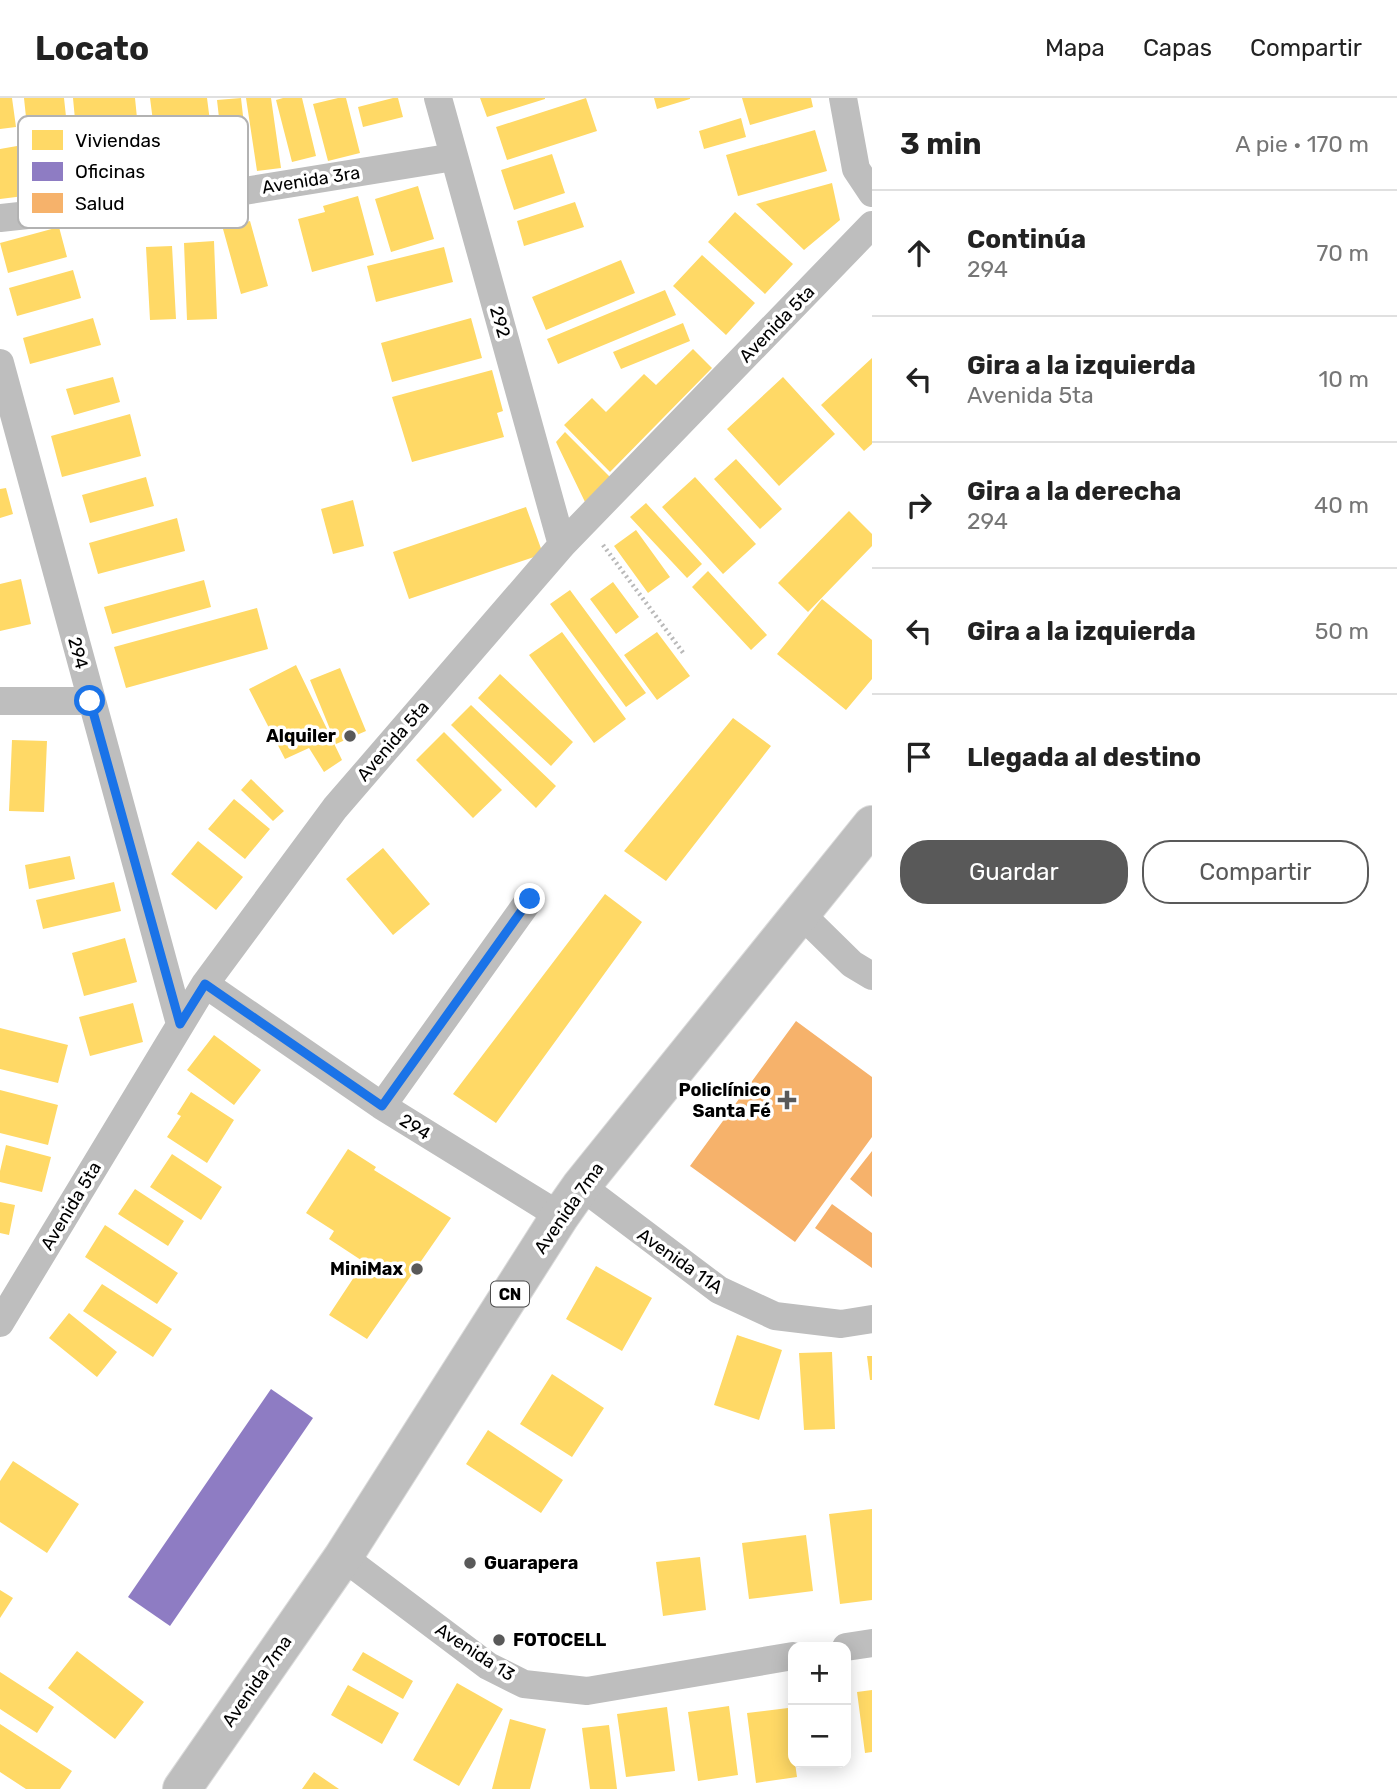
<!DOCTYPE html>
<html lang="es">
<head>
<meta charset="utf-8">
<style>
	body { margin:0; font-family:Rubik,sans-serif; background:#f2f2f2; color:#222 }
	.controls { position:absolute; right:21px; bottom:21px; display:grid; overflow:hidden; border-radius:14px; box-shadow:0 4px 18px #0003 }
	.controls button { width:63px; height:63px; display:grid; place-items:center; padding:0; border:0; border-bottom:2px solid #e0e0e0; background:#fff; color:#222; font:35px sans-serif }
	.stop { position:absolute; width:21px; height:21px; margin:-16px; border:5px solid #1a73e8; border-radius:50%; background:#fff }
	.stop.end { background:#1a73e8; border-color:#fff; box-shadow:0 2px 7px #0008 }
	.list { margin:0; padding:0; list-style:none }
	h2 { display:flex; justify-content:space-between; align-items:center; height:91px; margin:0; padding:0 28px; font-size:30px }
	h2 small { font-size:23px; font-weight:400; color:#767676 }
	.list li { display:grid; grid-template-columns:46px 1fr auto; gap:21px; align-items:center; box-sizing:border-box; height:126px; padding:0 28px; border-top:2px solid #e0e0e0 }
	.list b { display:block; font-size:26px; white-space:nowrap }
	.list p { margin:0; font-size:23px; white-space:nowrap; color:#767676 }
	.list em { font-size:23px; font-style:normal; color:#767676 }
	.actions { display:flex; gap:14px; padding:21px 28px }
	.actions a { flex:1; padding:16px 0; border:2px solid #595959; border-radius:28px; text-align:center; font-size:24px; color:#595959 }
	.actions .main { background:#595959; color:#fff }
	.icon { flex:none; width:38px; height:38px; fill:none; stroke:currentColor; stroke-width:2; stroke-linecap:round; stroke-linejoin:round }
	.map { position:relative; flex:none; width:872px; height:1691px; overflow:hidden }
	header { display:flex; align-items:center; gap:42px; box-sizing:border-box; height:98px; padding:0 35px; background:#fff; border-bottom:2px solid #e0e0e0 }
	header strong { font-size:33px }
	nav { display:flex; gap:38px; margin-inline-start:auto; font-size:24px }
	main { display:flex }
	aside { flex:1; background:#fff }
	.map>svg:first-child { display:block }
	.homes { fill:#ffd966 }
	.offices { fill:#8e7cc3 }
	.health { fill:#f6b26b }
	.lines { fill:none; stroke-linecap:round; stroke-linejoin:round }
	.trunk-casing { stroke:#dbdbdb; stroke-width:40 }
	.path { stroke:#b9b9b9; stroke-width:4.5; stroke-dasharray:2 3.5; stroke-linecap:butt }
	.minor { stroke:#bebebe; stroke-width:28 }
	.trunk { stroke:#bebebe; stroke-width:38 }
	.route { stroke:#1a73e8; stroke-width:9 }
	.poi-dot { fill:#595959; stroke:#fff; stroke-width:2.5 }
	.labels { text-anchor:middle; stroke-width:7; stroke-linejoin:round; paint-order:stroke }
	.shield { fill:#fff; stroke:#4c4c4c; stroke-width:2 }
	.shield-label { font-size:16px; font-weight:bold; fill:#000 }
	.street-label { font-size:18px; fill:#000; stroke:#fff }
	.poi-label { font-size:18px; font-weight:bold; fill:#000; stroke:#fff; text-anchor:end }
	.key { fill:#fff; stroke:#b2b2b2; stroke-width:2 }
	.key-label { font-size:19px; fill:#000 }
</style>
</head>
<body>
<header>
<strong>Locato</strong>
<nav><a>Mapa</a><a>Capas</a><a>Compartir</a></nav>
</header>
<main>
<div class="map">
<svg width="872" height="1691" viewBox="0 0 872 1691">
	<rect width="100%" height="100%" fill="#fff"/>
	<path class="homes" d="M 0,0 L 12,0 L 16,29 L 0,31 Z
		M 24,0 L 64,0 L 74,93 L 34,97 Z
		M 73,0 L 135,0 L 143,80 L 81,86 Z
		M 150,0 L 207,0 L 216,70 L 160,78 Z
		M 241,0 L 249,71 L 225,73 L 217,2 Z
		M 246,0 L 271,0 L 281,70 L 257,73 Z
		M 283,0 L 302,0 L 316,58 L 292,64 L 276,2 Z
		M 338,0 L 346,0 L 360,55 L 328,63 L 313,6 Z
		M 393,0 L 398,0 L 403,19 L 363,29 L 358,9 Z
		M 480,0 L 545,0 L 545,1 L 487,19 Z
		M 586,0 L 597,33 L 507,62 L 496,29 Z
		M 654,0 L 690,0 L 690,1 L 657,11 Z
		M 742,0 L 811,0 L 813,9 L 750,27 Z
		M 741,20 L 746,39 L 704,51 L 699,33 Z
		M 815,32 L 827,73 L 738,98 L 726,57 Z
		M 17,48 L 24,98 L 0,101 L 0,51 Z
		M 552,56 L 565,95 L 514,112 L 501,72 Z
		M 832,85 L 840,122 L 804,152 L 756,106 Z
		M 418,88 L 434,141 L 391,154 L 375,101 Z
		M 358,98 L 374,157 L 312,174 L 298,121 L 325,114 L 323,108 Z
		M 575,104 L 584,129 L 524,148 L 517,123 Z
		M 735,114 L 793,166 L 765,196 L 708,144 Z
		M 250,123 L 268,188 L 241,196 L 223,131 Z
		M 59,129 L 67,159 L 8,175 L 0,145 Z
		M 214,143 L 217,221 L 187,222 L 184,145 Z
		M 172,148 L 176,221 L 150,222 L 146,149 Z
		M 444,149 L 453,184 L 376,204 L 367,168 Z
		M 702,157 L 755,205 L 726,237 L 673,188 Z
		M 621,162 L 635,195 L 546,232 L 532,199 Z
		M 73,172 L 81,200 L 17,218 L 9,190 Z
		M 665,192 L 676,217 L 558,266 L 547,241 Z
		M 93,220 L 101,247 L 30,266 L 23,240 Z
		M 471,220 L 482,260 L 392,284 L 381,245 Z
		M 683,225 L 690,243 L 621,271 L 613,254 Z
		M 693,251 L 712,270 L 610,374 L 564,327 L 592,300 L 606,314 L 644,276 L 656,287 Z
		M 872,260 L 872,346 L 864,353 L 821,307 Z
		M 492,272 L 503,313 L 497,315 L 504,339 L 412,364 L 392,299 Z
		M 113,279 L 120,304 L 74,317 L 66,291 Z
		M 783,279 L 835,336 L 779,388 L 727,331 Z
		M 130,316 L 141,358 L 62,379 L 51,338 Z
		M 565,334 L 611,380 L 585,404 L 556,344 Z
		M 736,361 L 782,411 L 760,431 L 714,381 Z
		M 146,379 L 154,408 L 90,425 L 82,397 Z
		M 695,379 L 756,446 L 723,476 L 662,409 Z
		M 6,390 L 13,416 L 0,420 L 0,391 Z
		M 353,402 L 364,448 L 333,456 L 321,411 Z
		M 646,405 L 702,466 L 687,480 L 630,419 Z
		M 526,409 L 543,456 L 409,501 L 393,454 Z
		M 849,413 L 872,436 L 872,448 L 808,514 L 778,485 Z
		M 177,420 L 185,453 L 98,476 L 89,445 Z
		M 636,432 L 670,479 L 648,495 L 614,448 Z
		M 708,473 L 767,537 L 751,552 L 692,489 Z
		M 21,481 L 31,526 L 0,533 L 0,486 Z
		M 204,482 L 211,509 L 112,536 L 104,509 Z
		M 613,484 L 639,519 L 616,536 L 590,501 Z
		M 570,492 L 646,595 L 626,609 L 550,506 Z
		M 822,501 L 872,542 L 872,581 L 846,612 L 777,556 Z
		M 257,510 L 268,551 L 126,590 L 114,549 Z
		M 562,534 L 626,621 L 594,645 L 529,557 Z
		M 657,534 L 690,578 L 657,602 L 624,557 Z
		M 296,567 L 342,662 L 324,674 L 309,650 L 285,661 L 249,591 Z
		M 340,570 L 366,633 L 336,646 L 310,582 Z
		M 500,576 L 573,644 L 551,668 L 478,600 Z
		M 471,607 L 556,688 L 536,710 L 451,627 Z
		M 733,620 L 771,648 L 666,783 L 624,753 Z
		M 444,634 L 502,692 L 473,720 L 416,662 Z
		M 12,642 L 47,643 L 44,714 L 9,713 Z
		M 251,681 L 284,713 L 273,723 L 241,692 Z
		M 234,701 L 270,731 L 245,761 L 208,731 Z
		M 198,743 L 243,779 L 216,812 L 171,776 Z
		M 383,750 L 430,806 L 393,837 L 346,781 Z
		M 70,758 L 75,781 L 29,791 L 25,767 Z
		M 114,784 L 121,813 L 43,831 L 36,802 Z
		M 605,796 L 642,824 L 496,1025 L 453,996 Z
		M 125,840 L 137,884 L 84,898 L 72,855 Z
		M 133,905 L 143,944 L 90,958 L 79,919 Z
		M 0,930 L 68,947 L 58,985 L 0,971 Z
		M 214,937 L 261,972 L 234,1007 L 187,972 Z
		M 0,992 L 58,1007 L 48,1047 L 0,1035 Z
		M 191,994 L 234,1022 L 207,1065 L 167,1039 L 181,1018 L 177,1016 Z
		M 6,1047 L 51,1059 L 42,1094 L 0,1084 L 0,1073 Z
		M 348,1051 L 376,1069 L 374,1072 L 451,1120 L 367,1241 L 329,1217 L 364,1164 L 329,1141 L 334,1133 L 306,1115 Z
		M 172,1056 L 222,1089 L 201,1122 L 150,1089 Z
		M 135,1091 L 184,1123 L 168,1148 L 118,1116 Z
		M 0,1104 L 15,1107 L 9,1137 L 0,1135 Z
		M 105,1127 L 178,1175 L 157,1206 L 85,1159 Z
		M 596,1168 L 652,1200 L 622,1253 L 566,1221 Z
		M 102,1186 L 172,1231 L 153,1259 L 83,1213 Z
		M 69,1215 L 117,1254 L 97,1279 L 49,1240 Z
		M 737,1237 L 782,1252 L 759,1322 L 714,1307 Z
		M 832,1254 L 835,1331 L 804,1332 L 799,1255 Z
		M 867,1258 L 872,1258 L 872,1282 L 870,1282 Z
		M 552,1276 L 604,1310 L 572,1359 L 520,1326 Z
		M 488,1332 L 563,1382 L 541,1415 L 466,1366 Z
		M 13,1363 L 79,1406 L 47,1455 L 0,1424 L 0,1383 Z
		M 872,1411 L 872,1502 L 840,1506 L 829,1416 Z
		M 806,1437 L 813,1493 L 749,1501 L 742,1445 Z
		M 700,1459 L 706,1512 L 663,1518 L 656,1464 Z
		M 0,1492 L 13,1500 L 0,1520 Z
		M 77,1553 L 144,1604 L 115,1641 L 48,1590 Z
		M 363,1554 L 413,1583 L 403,1601 L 352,1572 Z
		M 0,1574 L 54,1609 L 37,1635 L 0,1611 Z
		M 457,1585 L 503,1611 L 459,1688 L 413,1662 Z
		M 348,1587 L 399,1615 L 382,1646 L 331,1617 Z
		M 872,1592 L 872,1654 L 865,1655 L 857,1594 Z
		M 729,1608 L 738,1677 L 698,1683 L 688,1614 Z
		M 667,1609 L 675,1673 L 626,1679 L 617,1616 Z
		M 788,1610 L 793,1665 L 795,1665 L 797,1679 L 756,1685 L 747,1615 Z
		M 510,1621 L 546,1631 L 530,1691 L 492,1691 Z
		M 0,1626 L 72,1673 L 60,1691 L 26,1691 L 0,1674 Z
		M 609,1627 L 617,1691 L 590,1691 L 582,1630 Z
		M 314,1674 L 339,1691 L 302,1691 Z"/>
	<path class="offices" d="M 271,1291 L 313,1320 L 170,1528 L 128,1499 Z"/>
	<path class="health" d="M 796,923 L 872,979 L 872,1039 L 795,1144 L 690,1068 Z
		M 872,1053 L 872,1099 L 850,1081 Z
		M 832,1106 L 872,1135 L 872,1170 L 815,1130 Z"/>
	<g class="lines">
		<g class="trunk-casing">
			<path id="trunk" d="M 182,1691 L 343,1459 L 560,1118 L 581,1088 L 872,727"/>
		</g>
		<path class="path" d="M 603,447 L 684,556"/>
		<path class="minor" d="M 438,0 L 562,447
			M 843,0 L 856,71 L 872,95
			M 0,120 L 238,94 L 454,59
			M 0,265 L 180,926
			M 0,603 L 90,603
			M 800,815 L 852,866 L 872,878
			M 205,886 L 382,1008 L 560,1118
			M 382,1008 L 530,801
			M 581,1088 L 719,1192 L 775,1218 L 841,1226 L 872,1221
			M 0,1225 L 205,886 L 335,710 L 562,447 L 872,127
			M 343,1459 L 488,1568 L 524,1586 L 587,1593 L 793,1558
			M 846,1549 L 872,1545"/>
		<use href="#trunk" class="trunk"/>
	</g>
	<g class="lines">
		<path class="route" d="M 90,603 L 180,926 L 205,886 L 382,1008 L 530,801"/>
	</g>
	<g class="poi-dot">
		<circle cx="350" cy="638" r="7"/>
		<path d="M783.5 991.5h7v7h7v7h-7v7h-7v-7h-7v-7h7z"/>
		<circle cx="417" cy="1171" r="7"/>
		<circle cx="470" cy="1465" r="7"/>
		<circle cx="499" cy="1542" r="7"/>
	</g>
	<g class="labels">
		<rect class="shield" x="491" y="1183.5" width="38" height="25" rx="5"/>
		<g class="shield-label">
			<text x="510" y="1202">CN</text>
		</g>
		<g class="street-label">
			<text transform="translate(311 82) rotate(-9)" y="6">Avenida 3ra</text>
			<text transform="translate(500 224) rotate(74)" y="6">292</text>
			<text transform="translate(777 226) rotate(-46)" y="6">Avenida 5ta</text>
			<text transform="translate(78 555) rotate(75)" y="6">294</text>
			<text transform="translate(393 643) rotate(-49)" y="6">Avenida 5ta</text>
			<text transform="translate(415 1029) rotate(32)" y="6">294</text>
			<text transform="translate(71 1108) rotate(-59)" y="6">Avenida 5ta</text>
			<text transform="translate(569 1110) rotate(-55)" y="6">Avenida 7ma</text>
			<text transform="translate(680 1163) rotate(35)" y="6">Avenida 11A</text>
			<text transform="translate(475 1554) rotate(33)" y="6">Avenida 13</text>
			<text transform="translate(257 1583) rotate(-55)" y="6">Avenida 7ma</text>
		</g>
		<g class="poi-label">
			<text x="336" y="644">Alquiler</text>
			<text x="771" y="998">Policlínico<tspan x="771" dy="21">Santa Fé</tspan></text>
			<text x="403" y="1177">MiniMax</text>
			<text x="484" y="1471" text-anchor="start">Guarapera</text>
			<text x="513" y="1548" text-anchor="start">FOTOCELL</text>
		</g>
	</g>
	<rect x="18" y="18" width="230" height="112" rx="10" class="key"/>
	<rect x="32" y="32" width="31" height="20" fill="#ffd966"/>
	<rect x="32" y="64" width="31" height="19" fill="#8e7cc3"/>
	<rect x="32" y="95" width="31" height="20" fill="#f6b26b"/>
	<g class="key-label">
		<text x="75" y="49">Viviendas</text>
		<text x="75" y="80">Oficinas</text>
		<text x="75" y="112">Salud</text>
	</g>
</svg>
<div class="controls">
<button>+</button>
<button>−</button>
</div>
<div class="stop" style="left:90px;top:603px"></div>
<div class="stop end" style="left:530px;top:801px"></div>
</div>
<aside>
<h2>3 min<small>A pie · 170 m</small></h2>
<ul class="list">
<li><svg class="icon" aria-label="ahead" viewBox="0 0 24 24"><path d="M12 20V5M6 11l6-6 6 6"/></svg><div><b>Continúa</b><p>294</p></div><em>70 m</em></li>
<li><svg class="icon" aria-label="left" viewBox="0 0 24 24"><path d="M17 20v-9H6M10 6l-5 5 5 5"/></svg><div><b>Gira a la izquierda</b><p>Avenida 5ta</p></div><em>10 m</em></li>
<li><svg class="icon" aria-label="right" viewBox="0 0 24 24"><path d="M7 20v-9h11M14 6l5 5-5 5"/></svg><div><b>Gira a la derecha</b><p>294</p></div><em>40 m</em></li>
<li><svg class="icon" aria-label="left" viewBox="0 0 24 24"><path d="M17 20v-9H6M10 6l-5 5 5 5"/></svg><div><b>Gira a la izquierda</b></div><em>50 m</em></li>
<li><svg class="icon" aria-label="arrive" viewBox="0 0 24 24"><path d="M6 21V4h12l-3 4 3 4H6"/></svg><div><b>Llegada al destino</b></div></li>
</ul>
<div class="actions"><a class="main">Guardar</a><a>Compartir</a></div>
</aside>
</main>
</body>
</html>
